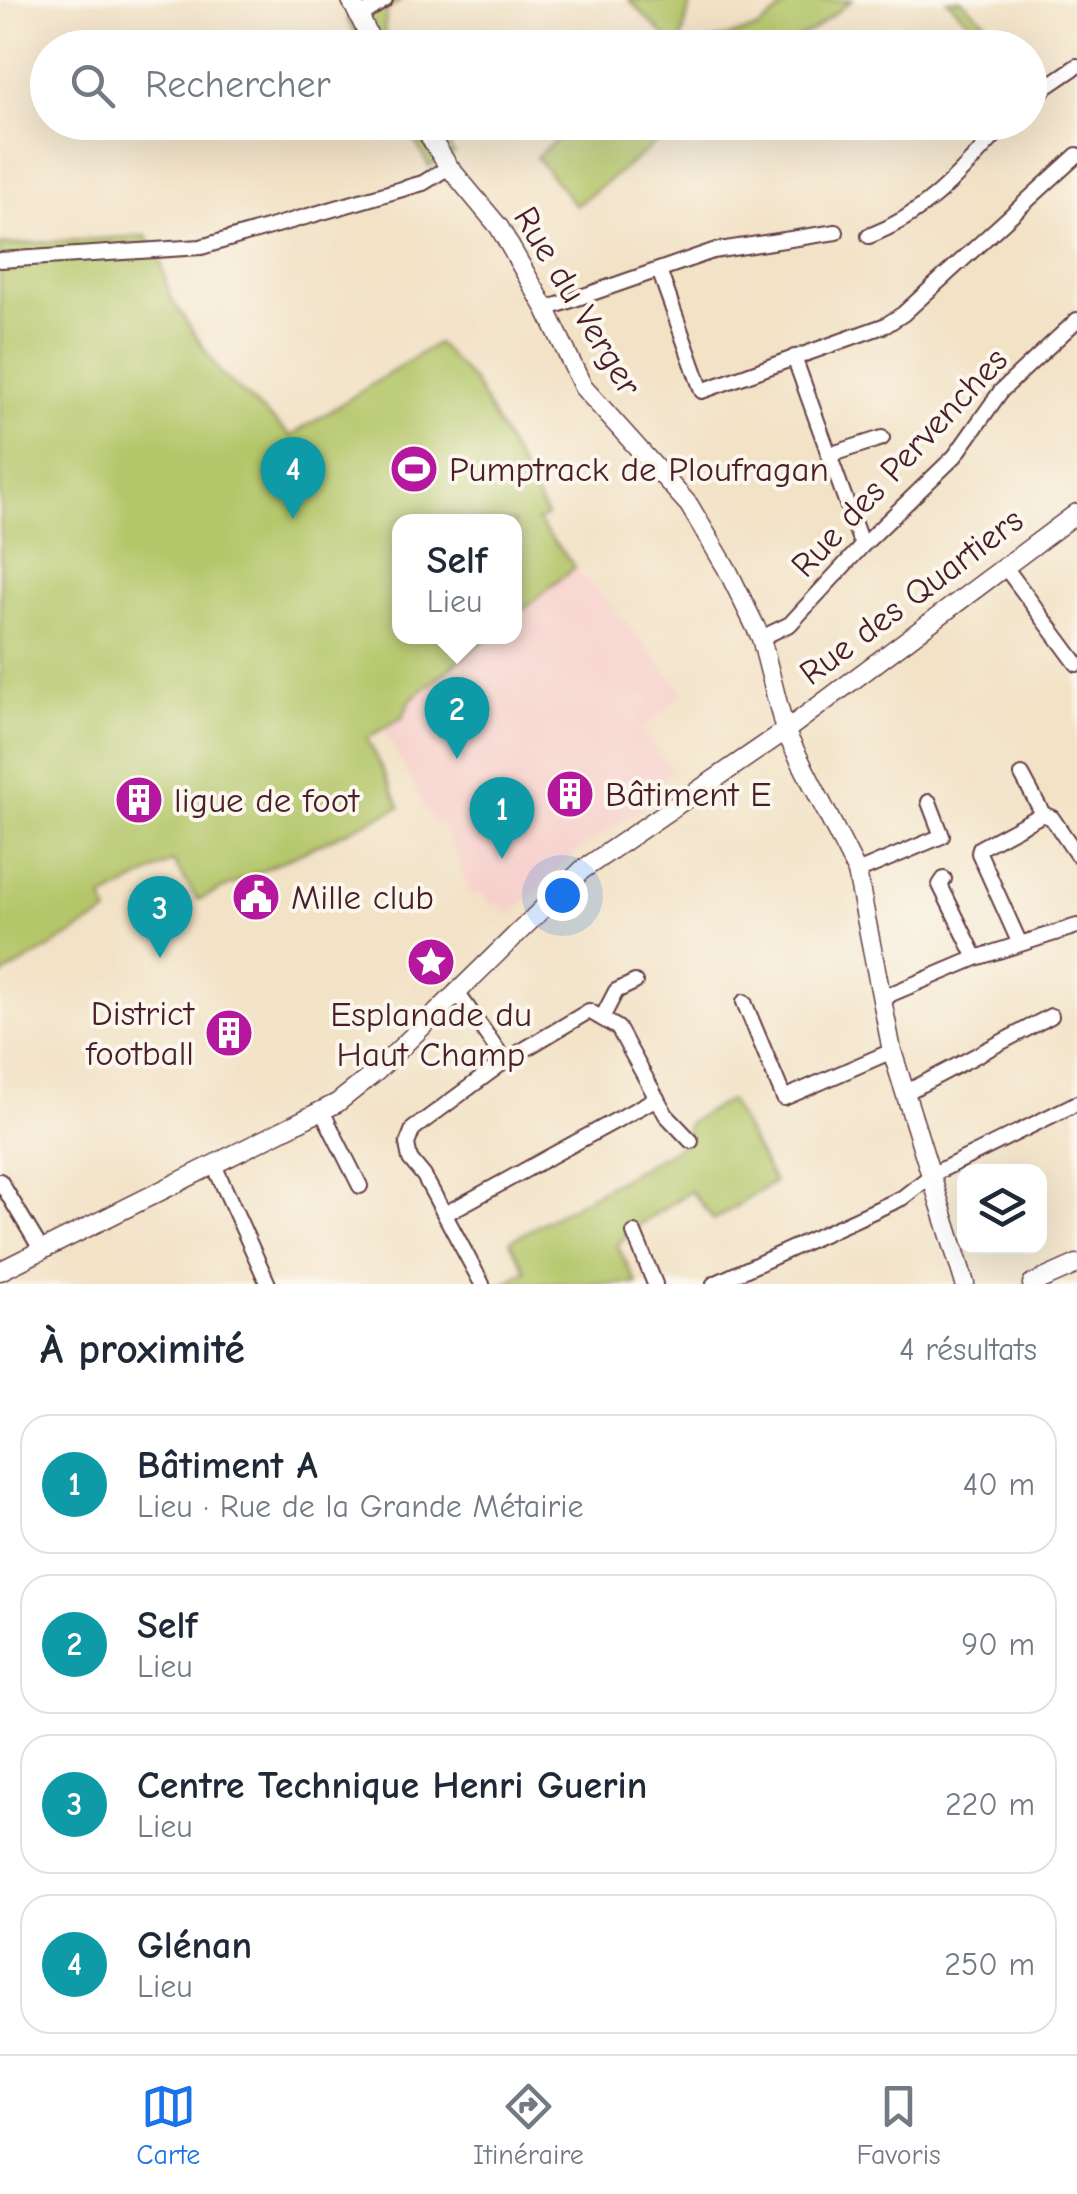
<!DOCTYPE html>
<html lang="fr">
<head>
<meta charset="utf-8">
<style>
	body { margin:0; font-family:"Comic Neue",sans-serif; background:#f6f6f7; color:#1f2937 }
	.controls { position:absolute; right:30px; bottom:30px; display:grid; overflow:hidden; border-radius:20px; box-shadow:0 10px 40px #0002 }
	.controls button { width:90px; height:90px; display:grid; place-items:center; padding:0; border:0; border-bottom:2px solid #e0e1e3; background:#fff; color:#1f2937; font:50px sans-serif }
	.you { position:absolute; left:562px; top:895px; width:35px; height:35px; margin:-25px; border:8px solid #fff; border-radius:50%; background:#1a73e8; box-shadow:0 0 0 15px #1a73e833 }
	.badge { display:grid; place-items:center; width:65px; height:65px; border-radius:50%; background:#1a73e8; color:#fff; font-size:32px; font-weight:700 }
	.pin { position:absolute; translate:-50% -82px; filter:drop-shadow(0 2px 5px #0008) }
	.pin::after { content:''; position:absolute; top:52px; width:35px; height:30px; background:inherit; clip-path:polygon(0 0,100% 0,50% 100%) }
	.popup { position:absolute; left:392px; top:514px; width:130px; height:130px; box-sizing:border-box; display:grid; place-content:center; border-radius:20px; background:#fff; filter:drop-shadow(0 2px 8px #0005); font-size:32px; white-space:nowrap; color:#747a83 }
	.popup b { font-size:38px; color:#1f2937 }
	.popup::after { content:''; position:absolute; left:50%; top:100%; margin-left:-20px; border:20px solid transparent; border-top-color:#fff }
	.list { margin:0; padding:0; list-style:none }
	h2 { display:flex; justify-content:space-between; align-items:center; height:130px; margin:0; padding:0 40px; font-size:42px }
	h2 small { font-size:32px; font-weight:400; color:#747a83 }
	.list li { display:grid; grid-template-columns:65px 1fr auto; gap:30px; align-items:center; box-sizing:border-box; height:140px; margin:0 20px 20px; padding:0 20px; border:2px solid #e0e1e3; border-radius:30px }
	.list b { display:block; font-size:38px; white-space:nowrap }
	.list p { margin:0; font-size:32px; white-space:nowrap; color:#747a83 }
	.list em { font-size:32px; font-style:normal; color:#747a83 }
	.icon { flex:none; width:55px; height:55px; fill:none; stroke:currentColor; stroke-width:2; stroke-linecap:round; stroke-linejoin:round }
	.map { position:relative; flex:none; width:1077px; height:1284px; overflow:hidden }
	.search { position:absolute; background:#fff; box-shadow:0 10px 40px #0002; left:30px; right:30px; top:30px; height:110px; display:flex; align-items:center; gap:25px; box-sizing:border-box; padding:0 35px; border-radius:55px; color:#747a83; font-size:38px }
	.sheet { height:770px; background:#fff }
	nav { display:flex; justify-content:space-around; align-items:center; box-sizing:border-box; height:140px; border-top:2px solid #e0e1e3; background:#fff; font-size:28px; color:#747a83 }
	nav a { display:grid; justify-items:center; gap:5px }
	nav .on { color:#1a73e8 }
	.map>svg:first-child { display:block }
	.built { fill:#f7d0cc }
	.green { fill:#b4c669; stroke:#7f724a; stroke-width:2.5 }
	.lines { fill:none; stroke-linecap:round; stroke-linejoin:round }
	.street-casing { stroke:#633c42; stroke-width:18 }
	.secondary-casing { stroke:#633c42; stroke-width:21 }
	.street { stroke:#fff; stroke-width:14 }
	.secondary { stroke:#fff; stroke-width:18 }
	.labels { text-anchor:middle; stroke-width:8; stroke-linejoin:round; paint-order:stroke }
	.street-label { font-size:35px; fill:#4a1f2b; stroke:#fbf7ec }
	.poi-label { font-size:35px; fill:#4a1f2b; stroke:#fbf7ec; text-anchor:start }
</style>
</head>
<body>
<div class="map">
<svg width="1077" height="1284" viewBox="0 0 1077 1284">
	<rect width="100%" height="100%" fill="#fbf7ec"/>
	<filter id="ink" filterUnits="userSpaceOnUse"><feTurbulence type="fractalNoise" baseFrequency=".01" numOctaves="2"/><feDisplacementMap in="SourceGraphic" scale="20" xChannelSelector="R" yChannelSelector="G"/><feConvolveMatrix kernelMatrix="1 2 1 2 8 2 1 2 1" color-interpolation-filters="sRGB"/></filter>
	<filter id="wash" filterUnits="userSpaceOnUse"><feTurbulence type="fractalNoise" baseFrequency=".0048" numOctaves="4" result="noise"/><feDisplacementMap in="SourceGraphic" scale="40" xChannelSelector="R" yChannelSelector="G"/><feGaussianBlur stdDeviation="2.25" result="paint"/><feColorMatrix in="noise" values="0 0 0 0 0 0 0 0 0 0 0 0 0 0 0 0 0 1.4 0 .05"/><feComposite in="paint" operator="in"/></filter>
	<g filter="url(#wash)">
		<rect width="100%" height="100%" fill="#f2e2c6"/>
		<path class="built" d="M 575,567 L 641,639 L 684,693 L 643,729 L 673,773 L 658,782 L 662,795 L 575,853 L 510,916 L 499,905 L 489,905 L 483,893 L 472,896 L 441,823 L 433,824 L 384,728 L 403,717 L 410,700 L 489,637 L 514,636 L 515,616 Z"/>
		<path class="green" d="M 367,0 L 401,0 L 387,11 L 384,31 L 394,47 L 363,47 L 347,19 Z
			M 629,0 L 691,0 L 680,47 L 668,47 L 672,43 Z
			M 793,0 L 852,0 L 812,31 L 781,47 L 690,47 L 759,28 Z
			M 947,0 L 961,0 L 1014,47 L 996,47 Z
			M 578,122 L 682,122 L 682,123 L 576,206 L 536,157 Z
			M 405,123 L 436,123 L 454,154 L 429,166 Z
			M 146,236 L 159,255 L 170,297 L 221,374 L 291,436 L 437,343 L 474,382 L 547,516 L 537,521 L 575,567 L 515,616 L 514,522 L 400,522 L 400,636 L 489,637 L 410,700 L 403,717 L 367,738 L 400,807 L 198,900 L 173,861 L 103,899 L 108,913 L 0,977 L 0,245 Z
			M 729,1100 L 774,1182 L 714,1220 L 691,1191 L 640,1224 L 617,1245 L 637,1284 L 503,1284 L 526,1271 L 510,1241 L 682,1145 L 689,1122 Z"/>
	</g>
	<g filter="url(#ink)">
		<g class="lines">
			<g class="street-casing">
				<path id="street" d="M 359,17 L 385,0
					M 1030,98 L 1077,66
					M 869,236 C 929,213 964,169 1007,122
					M 0,260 L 201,247 L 423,183 L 449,167
					M 659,270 L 702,391 L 886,325 L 903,314 L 1077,155
					M 546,309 L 713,251 L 836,232
					M 794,357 L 862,546
					M 829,455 L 882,438
					M 1005,567 L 1077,664
					M 761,638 L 790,624 L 862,546 L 955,456 L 1001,391 L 1077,320
					M 1022,775 L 1043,814
					M 857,872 L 942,836 L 929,802
					M 944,879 L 940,885 L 976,958
					M 1020,944 L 979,853 L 980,848 L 1043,814 L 1052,818 L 1077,855
					M 456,991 L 505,1061
					M 744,1002 L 784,1098 L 892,1051
					M 882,1002 L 891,994 L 976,958 L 1077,926
					M 602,1018 L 616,991 L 635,982
					M 905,1093 L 1051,1016
					M 322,1111 L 360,1186
					M 214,1165 L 268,1284
					M 0,1181 L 42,1251
					M 445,1214 L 657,1098
					M 634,1233 L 655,1284
					M 482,1284 L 424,1176 L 410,1159 L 407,1144 L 413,1129 L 505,1061 L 589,1011 L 618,1028 L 666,1115 L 691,1141
					M 714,1284 L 902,1198 L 933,1174 L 1077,1103"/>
			</g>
			<g class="secondary-casing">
				<path id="secondary" d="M 351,0 L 375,48
					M 420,122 L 449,167 L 499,227 L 546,309 L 583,387 L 689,505 L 727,569 L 761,638 L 785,731 L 857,872 L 892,1051 L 965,1284
					M 0,1271 L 337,1103 L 376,1072 L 582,870 L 785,731 L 1077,513
					M 1032,1284 L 1077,1264"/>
			</g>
			<use href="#street" class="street"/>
			<use href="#secondary" class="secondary"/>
		</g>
	</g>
	<defs>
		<g id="stadium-disc" transform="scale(2.5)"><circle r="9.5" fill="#b5179e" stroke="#fbf7ec"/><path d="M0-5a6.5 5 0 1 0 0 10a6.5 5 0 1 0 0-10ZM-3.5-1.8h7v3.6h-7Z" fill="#fff"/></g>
		<g id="building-disc" transform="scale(2.5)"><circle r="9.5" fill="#b5179e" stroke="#fbf7ec"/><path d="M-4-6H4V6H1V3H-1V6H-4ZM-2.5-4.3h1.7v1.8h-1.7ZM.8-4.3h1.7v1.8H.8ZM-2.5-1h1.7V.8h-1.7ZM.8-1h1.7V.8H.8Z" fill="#fff"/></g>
		<g id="civic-disc" transform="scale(2.5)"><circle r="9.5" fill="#b5179e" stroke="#fbf7ec"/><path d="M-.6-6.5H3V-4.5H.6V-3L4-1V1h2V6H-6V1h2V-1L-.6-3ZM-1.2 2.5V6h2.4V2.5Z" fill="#fff"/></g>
		<g id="sight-disc" transform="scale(2.5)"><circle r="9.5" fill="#b5179e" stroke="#fbf7ec"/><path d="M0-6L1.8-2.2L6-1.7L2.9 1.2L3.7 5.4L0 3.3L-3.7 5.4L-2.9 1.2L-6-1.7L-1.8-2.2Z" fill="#fff"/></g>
	</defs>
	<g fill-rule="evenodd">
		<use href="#stadium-disc" x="414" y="469"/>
		<use href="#building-disc" x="570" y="794"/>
		<use href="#building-disc" x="139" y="800"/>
		<use href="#civic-disc" x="256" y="897"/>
		<use href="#sight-disc" x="431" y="962"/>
		<use href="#building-disc" x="229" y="1033"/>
	</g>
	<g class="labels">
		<g class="street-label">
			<text transform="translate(578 301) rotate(59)" y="12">Rue du Verger</text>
			<text transform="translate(899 462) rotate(-47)" y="12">Rue des Pervenches</text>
			<text transform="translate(911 596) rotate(-37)" y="12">Rue des Quartiers</text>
		</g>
		<g class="poi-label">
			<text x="449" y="481">Pumptrack de Ploufragan</text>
			<text x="605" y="806">Bâtiment E</text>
			<text x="174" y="812">ligue de foot</text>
			<text x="291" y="909">Mille club</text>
			<text x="194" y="1025" text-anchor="end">District<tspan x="194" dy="40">football</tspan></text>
			<text x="431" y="1026" text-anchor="middle">Esplanade du<tspan x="431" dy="40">Haut Champ</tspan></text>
		</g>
	</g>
</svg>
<div class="controls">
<button><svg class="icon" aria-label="layers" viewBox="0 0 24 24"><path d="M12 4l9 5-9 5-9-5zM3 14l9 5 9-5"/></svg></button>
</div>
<div class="you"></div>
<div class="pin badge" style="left:502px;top:859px;background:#0f9aa8">1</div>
<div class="pin badge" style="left:457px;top:759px;background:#0f9aa8">2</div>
<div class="popup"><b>Self</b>Lieu</div>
<div class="pin badge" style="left:160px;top:958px;background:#0f9aa8">3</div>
<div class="pin badge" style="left:293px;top:519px;background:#0f9aa8">4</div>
<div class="search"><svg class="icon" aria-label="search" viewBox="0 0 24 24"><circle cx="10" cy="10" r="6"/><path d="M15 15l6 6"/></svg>Rechercher</div>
</div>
<section class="sheet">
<h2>À proximité<small>4 résultats</small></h2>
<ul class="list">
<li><span class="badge" style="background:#0f9aa8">1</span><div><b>Bâtiment A</b><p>Lieu · Rue de la Grande Métairie</p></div><em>40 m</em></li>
<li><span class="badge" style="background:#0f9aa8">2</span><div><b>Self</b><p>Lieu</p></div><em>90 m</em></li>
<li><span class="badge" style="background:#0f9aa8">3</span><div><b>Centre Technique Henri Guerin</b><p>Lieu</p></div><em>220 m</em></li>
<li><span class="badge" style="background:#0f9aa8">4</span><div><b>Glénan</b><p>Lieu</p></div><em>250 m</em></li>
</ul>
</section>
<nav>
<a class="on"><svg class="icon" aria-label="map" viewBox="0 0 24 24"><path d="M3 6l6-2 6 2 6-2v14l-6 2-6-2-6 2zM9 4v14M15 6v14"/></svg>Carte</a>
<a><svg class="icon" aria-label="directions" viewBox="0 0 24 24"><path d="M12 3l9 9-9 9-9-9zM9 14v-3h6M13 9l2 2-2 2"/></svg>Itinéraire</a>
<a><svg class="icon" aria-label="saved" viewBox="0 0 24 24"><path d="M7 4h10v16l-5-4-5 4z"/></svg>Favoris</a>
</nav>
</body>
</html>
